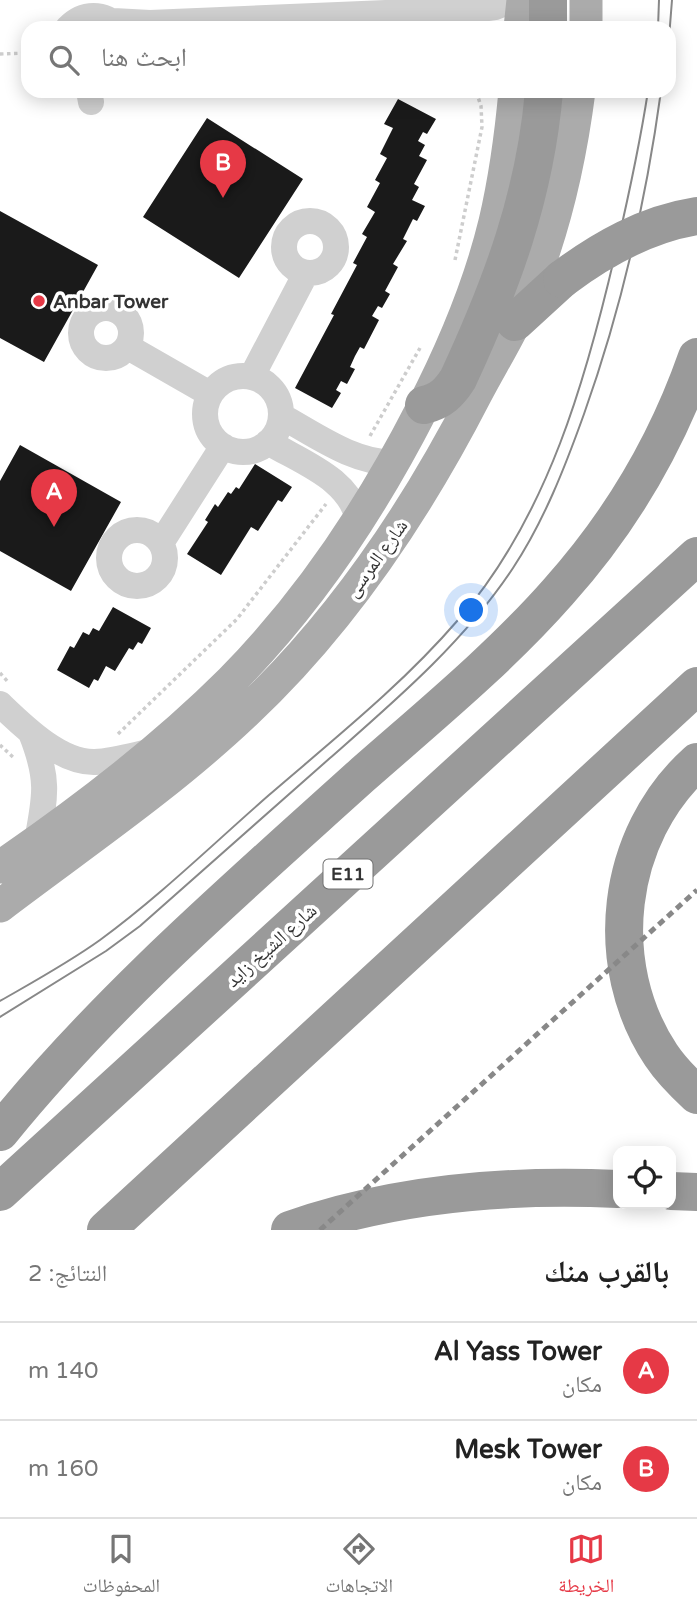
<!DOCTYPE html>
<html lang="ar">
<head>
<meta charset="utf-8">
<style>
	body { margin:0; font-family:"Varela Round","Noto Naskh Arabic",sans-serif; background:#f6f6f6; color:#222; direction:rtl }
	.controls { position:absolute; right:21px; bottom:21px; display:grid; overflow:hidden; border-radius:14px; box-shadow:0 4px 18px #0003 }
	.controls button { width:63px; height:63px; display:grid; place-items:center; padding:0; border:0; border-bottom:2px solid #e0e0e0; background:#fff; color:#222; font:35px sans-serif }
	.you { position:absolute; left:472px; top:611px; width:24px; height:24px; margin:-18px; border:5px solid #fff; border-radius:50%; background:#1a73e8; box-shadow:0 0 0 10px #1a73e833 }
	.badge { display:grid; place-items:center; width:46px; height:46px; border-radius:50%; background:#e63946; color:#fff; font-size:23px; font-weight:700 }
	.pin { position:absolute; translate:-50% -58px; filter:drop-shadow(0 2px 4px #0008) }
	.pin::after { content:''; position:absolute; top:37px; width:24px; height:21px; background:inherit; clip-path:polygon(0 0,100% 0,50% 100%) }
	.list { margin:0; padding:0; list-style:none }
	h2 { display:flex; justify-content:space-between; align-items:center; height:91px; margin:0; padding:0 28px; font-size:30px }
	h2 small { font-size:23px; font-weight:400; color:#767676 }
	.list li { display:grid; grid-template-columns:46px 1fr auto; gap:21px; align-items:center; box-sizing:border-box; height:98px; padding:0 28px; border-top:2px solid #e0e0e0 }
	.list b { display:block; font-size:26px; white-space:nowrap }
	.list p { margin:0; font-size:23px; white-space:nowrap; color:#767676 }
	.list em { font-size:23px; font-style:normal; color:#767676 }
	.icon { flex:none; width:38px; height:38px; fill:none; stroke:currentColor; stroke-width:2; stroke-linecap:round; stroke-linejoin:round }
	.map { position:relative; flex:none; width:697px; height:1230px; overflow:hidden; direction:ltr }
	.search { position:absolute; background:#fff; box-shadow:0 4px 18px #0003; left:21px; right:21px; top:21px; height:77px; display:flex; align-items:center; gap:18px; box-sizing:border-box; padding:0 24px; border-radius:21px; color:#767676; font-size:26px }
	.sheet { height:287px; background:#fff }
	nav { display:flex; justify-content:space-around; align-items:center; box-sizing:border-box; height:98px; border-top:2px solid #e0e0e0; background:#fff; font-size:19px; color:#767676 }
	nav a { display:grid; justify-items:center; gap:4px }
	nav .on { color:#e63946 }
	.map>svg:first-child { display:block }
	.building { fill:#1a1a1a }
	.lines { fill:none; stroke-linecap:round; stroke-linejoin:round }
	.path { stroke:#cdcdcd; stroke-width:3.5; stroke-dasharray:3.5 3.5; stroke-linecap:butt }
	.minor { stroke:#d0d0d0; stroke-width:26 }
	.major { stroke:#ababab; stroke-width:33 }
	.highway { stroke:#9a9a9a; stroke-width:38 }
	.tram { stroke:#888; stroke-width:2 }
	.rail { stroke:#888; stroke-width:5; stroke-dasharray:7 5; stroke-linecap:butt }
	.highway-bridge { stroke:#9a9a9a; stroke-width:38 }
	.poi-dot { fill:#e63946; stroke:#fff; stroke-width:2.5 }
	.labels { text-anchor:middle; stroke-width:7; stroke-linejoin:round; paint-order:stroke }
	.shield { fill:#fff; stroke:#707070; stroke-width:2 }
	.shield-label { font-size:18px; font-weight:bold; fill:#333 }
	.poi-label { font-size:19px; font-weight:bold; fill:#333; stroke:#fff; text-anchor:start }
	.street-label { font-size:19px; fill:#333; stroke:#fff }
</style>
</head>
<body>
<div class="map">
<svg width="697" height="1230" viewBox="0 0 697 1230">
	<rect width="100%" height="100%" fill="#fff"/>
	<path class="building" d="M 398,99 L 436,119 L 427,134 L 423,132 L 418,141 L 425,145 L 419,156 L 427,160 L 414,184 L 419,187 L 412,200 L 425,206 L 417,221 L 413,219 L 403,239 L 407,241 L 393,264 L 398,267 L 385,291 L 390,294 L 382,308 L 378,306 L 372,316 L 379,320 L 364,349 L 360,347 L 355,356 L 350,367 L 355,369 L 347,384 L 341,381 L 336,390 L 341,393 L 332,408 L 295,388 L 334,315 L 331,314 L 357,265 L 353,263 L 367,237 L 362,234 L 375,212 L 367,207 L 380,183 L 375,180 L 387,158 L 380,154 L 393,128 L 384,124 Z
		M 207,118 L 303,179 L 239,278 L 143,217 Z
		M 0,211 L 98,265 L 44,362 L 0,338 Z
		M 20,445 L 121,502 L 71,591 L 0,551 L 0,481 Z
		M 255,464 L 292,487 L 282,502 L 278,500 L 258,531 L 251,527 L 221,575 L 187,554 L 208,522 L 205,520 L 215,504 L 218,507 L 228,492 L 231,494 L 236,487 L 239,489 Z
		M 113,607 L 151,628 L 142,644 L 138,642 L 133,650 L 129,648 L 115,671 L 106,666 L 98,681 L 94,679 L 89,688 L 57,670 L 70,646 L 74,648 L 83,632 L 89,635 L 93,628 L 99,631 Z"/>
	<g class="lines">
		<path class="path" d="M 0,54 L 28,53
			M 455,260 L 482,127 L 481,106 L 476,91
			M 370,436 L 420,348
			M 0,673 L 9,683
			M 118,734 L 237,619 L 326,504
			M 0,745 L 14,758"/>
		<path class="minor" d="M 113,21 L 150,23 L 480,9 L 495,7 L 514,0
			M 68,28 C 83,12 104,12 119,28
			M 89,91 L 91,102
			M284 247a26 26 0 1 1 52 0a26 26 0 1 1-52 0Z
			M81 333a25 25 0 1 1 50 0a25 25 0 1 1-50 0Z
			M 128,347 L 210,394
			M205 414a38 38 0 1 1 76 0a38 38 0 1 1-76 0Z
			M 252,376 L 306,273
			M 281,416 C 316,435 353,463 395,463
			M 268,442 C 303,463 351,479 359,522
			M109 558a28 28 0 1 1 56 0a28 28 0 1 1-56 0Z
			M 161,543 L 223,446
			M 0,704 C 23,726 60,763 95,762 C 114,761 134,755 153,751
			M 31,733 C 49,778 46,795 37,841"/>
		<path class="major" d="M 586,0 L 586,28
			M 520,28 L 523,0
			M 0,867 C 82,811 161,751 231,681 C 310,601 371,509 422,409 C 453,349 479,288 495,222 C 505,179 511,135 515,91
			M 0,906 C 83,843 169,785 245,713 C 341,623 416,511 476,394 C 488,371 502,348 514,324 C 549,253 569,169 579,91"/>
		<path class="highway" d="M 548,28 L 548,0
			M 515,322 L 562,279
			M 424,405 C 441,401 449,393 458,379 C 502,284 535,196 544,91
			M 697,762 C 615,836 601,965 661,1055 C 671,1070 684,1083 697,1095
			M 0,1132 C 107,1000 236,889 361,776 C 428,717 499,659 558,592 C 619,524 667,443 697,357
			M 671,1191 L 697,1192
			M 0,1192 L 697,556
			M 106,1230 L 697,686
			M 290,1230 C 395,1193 507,1184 618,1189"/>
		<path class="tram" d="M 658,28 L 659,0
			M 669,38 L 672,0
			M 0,1001 C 33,982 68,963 100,940 C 160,896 213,844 269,795 C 334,739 402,685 458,620 C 548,517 587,377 617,246 C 629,194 640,143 648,91
			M 0,1017 L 106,951 L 140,926 C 204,870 267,814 330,758 C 396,700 464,642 513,568 C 544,521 565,467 584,414 C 621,310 646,201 661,91"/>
		<path class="rail" d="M 320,1230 L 697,890"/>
		<path class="highway-bridge" d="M 562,279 C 602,249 646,224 697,216"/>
	</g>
	<circle class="poi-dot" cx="39" cy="301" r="7"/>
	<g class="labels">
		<rect class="shield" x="323.5" y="859.5" width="49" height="29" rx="5"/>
		<g class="shield-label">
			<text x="348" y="880">E11</text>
		</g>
		<g class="poi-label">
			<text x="53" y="308">Anbar Tower</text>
		</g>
		<g class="street-label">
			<text transform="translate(376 558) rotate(-54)" y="7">شارع المرسى</text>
			<text transform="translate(271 945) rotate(-42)" y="7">شارع الشيخ زايد</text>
		</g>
	</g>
</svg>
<div class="controls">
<button><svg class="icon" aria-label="locate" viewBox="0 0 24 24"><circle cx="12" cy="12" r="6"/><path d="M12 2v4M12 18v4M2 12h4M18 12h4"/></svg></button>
</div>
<div class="you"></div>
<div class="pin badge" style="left:54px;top:527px">A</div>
<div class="pin badge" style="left:223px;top:198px">B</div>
<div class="search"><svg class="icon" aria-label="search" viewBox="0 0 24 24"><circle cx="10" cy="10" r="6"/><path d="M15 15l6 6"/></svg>ابحث هنا</div>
</div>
<section class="sheet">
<h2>بالقرب منك<small>النتائج: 2</small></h2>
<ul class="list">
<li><span class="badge">A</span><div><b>Al Yass Tower</b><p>مكان</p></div><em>140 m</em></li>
<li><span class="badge">B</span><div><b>Mesk Tower</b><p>مكان</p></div><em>160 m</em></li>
</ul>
</section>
<nav>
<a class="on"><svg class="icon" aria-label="map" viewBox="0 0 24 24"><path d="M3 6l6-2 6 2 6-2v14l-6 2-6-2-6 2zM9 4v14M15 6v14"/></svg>الخريطة</a>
<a><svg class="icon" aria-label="directions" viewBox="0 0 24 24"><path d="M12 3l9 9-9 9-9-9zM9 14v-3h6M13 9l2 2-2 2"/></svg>الاتجاهات</a>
<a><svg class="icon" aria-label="saved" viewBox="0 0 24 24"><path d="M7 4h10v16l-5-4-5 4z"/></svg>المحفوظات</a>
</nav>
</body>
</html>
